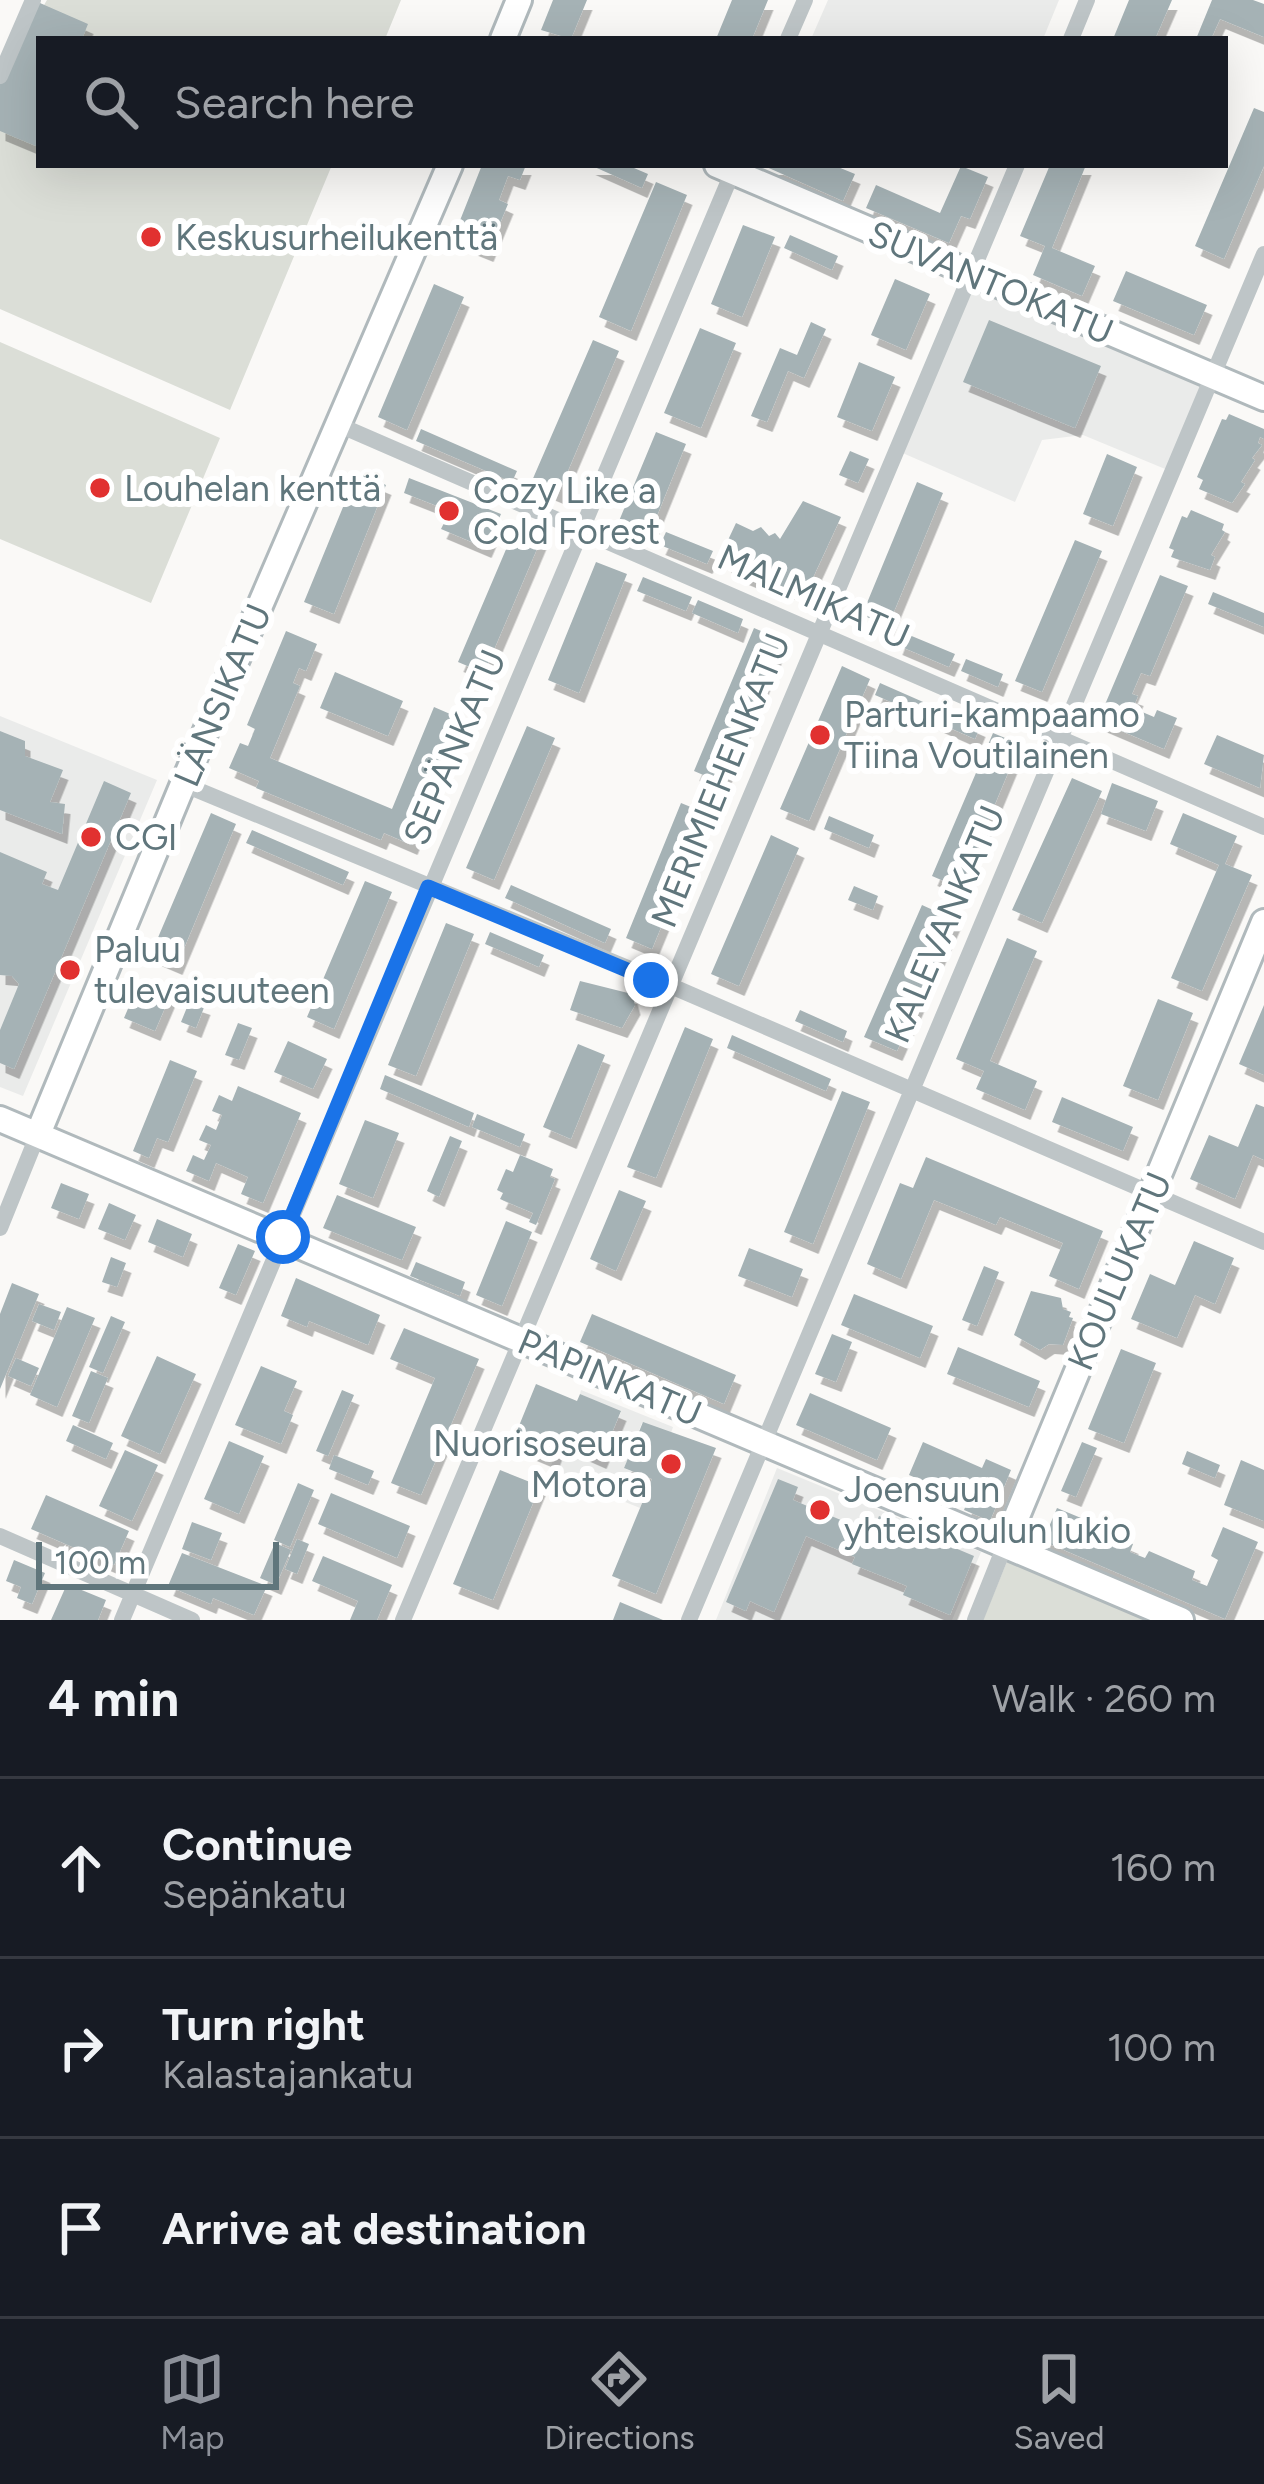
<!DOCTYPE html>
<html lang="en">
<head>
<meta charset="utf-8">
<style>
	body { margin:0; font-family:Figtree,sans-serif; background:#20242c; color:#f1f3f6 }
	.scale { position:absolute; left:36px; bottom:30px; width:243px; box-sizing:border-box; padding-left:12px; border:6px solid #60767c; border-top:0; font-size:33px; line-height:42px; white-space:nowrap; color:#60767c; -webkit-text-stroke:9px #fff; paint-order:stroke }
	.stop { position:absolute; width:36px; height:36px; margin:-27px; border:9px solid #1a73e8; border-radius:50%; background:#fff }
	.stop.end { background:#1a73e8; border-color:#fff; box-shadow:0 3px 12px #0008 }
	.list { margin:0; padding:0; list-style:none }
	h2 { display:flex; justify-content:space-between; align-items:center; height:156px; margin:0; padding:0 48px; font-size:51px }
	h2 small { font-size:39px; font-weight:400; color:#9ea1a6 }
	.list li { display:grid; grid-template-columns:78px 1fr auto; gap:36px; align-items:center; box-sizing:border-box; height:180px; padding:0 48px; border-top:3px solid #363941 }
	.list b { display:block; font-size:45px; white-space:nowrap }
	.list p { margin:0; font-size:39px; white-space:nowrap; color:#9ea1a6 }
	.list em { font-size:39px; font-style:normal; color:#9ea1a6 }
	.icon { flex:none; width:66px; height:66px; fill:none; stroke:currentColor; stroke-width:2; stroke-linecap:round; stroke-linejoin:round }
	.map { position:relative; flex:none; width:1264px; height:1620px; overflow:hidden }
	.search { position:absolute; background:#171b24; box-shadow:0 12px 48px #0002; left:36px; right:36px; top:36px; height:132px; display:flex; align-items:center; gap:30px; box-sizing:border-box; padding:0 42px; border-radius:0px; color:#9ea1a6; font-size:45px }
	.sheet { height:696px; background:#171b24 }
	nav { display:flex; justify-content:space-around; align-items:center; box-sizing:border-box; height:168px; border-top:3px solid #363941; background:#171b24; font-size:33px; color:#9ea1a6 }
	nav a { display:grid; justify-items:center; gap:6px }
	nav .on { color:#8c9099 }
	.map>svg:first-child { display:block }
	.built { fill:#eaebea }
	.green { fill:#dbded7 }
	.building { fill:#a5b2b5; filter:url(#shadow) }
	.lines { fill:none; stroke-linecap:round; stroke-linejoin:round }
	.secondary-casing { stroke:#b0b9bc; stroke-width:30 }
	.street { stroke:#bec5c7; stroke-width:16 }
	.secondary { stroke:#fff; stroke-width:24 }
	.route { stroke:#1a73e8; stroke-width:15 }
	.poi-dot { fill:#e13130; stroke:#fff; stroke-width:4.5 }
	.labels { text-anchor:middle; stroke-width:12; stroke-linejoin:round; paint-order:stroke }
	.poi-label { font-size:36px; fill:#60767c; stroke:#fff; text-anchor:start }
	.street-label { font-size:36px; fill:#60767c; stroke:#fff }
</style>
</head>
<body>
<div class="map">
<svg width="1264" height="1620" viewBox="0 0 1264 1620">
	<defs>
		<filter id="shadow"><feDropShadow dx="5.5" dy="10" stdDeviation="0" flood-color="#0004"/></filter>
	</defs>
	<rect width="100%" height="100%" fill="#faf9f7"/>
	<path class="built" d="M 828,0 L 1059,0 L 1043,39 L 811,39 Z
		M 971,276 L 1208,379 L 1170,471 L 1083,435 L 1042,440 L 1015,502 L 898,451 Z
		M 0,716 L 157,780 L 23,1096 L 0,1087 Z
		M 581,1390 L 673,1427 L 671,1433 L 642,1423 L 624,1468 L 651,1480 L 640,1508 L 549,1471 L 560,1442 L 601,1458 L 621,1412 L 580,1394 Z
		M 777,1468 L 981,1552 L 952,1620 L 716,1620 Z"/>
	<path class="green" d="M 33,0 L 44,5 L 47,0 L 401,0 L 385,39 L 39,39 L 39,165 L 332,165 L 230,410 L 0,309 L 0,78 Z
		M 0,342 L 220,438 L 151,603 L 0,539 Z
		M 1010,1554 L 1161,1620 L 983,1620 Z"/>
	<path class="building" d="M 33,0 L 88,24 L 82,39 L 39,39 L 36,146 L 0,131 L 0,78 Z
		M 553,0 L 587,0 L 571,39 L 541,30 Z
		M 732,0 L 768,0 L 752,39 L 716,39 Z
		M 1129,0 L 1172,0 L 1155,39 L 1113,39 Z
		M 1212,0 L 1253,0 L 1264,4 L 1264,37 L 1220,19 L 1211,39 L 1196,39 Z
		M 1254,108 L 1264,112 L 1264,166 L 1224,259 L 1195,246 Z
		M 482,165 L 526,165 L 520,180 L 508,176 L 499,200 L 508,204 L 488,252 L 453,238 Z
		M 590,165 L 627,165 L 648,174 L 642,188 Z
		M 762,165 L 833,165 L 855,174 L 843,201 Z
		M 1050,165 L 1086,165 L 1052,248 L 1095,266 L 1082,296 L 1033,275 L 1045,246 L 1020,236 Z
		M 961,166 L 988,177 L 970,219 L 961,216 L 949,243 L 866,208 L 876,185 L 940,213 Z
		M 656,182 L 687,195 L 631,331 L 599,317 Z
		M 743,225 L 775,237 L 742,317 L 711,304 Z
		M 790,235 L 838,256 L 832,270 L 784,248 Z
		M 1126,271 L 1207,305 L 1194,335 L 1113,301 Z
		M 895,279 L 930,294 L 906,350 L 871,335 Z
		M 434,284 L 464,297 L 407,430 L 378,417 Z
		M 989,320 L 1101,366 L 1075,428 L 963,382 Z
		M 811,322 L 826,329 L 804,378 L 788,371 L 767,422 L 751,416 L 780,348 L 797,355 Z
		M 700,328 L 736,343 L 701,428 L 664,413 Z
		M 593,340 L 619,351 L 558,494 L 531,483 Z
		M 859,362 L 895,377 L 872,431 L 837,417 Z
		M 1229,414 L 1264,429 L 1264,439 L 1260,437 L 1258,443 L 1262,445 L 1252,458 L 1255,460 L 1241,482 L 1245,484 L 1232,503 L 1199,489 L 1203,480 L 1197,477 L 1222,419 L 1226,420 Z
		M 421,429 L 517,471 L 512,482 L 416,441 Z
		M 656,432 L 686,444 L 650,533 L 619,521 Z
		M 850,451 L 869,459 L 858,483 L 839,475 Z
		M 1107,454 L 1137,467 L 1113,526 L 1083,514 Z
		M 357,473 L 386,485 L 334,614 L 304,602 Z
		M 409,478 L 501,514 L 486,548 L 441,529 L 450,511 L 404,493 Z
		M 917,482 L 943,493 L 888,626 L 862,615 Z
		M 803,501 L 841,517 L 810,584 L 790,590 L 763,578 L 760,582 L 741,574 L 744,570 L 726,563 L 728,558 L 721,555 L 736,523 L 753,531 L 761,527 L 769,536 L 775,533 L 780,539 Z
		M 1191,510 L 1224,524 L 1222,530 L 1225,532 L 1211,555 L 1215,557 L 1210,570 L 1171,557 L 1174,550 L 1169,548 L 1182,516 L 1187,518 Z
		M 516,526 L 542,537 L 484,673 L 458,662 Z
		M 666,532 L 713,551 L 707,564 L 660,545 Z
		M 1075,540 L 1102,551 L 1042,692 L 1015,681 Z
		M 596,562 L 627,574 L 579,693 L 548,680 Z
		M 1160,575 L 1188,586 L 1150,676 L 1141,673 L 1132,694 L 1138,696 L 1133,708 L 1154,717 L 1157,710 L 1177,718 L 1164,749 L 1098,721 Z
		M 643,577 L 692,597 L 686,611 L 637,591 Z
		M 1213,592 L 1264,613 L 1264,627 L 1208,604 Z
		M 698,600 L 743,619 L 738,633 L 692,613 Z
		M 754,628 L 782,640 L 722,783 L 694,771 Z
		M 286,631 L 317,644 L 306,671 L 299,668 L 293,683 L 300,686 L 270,758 L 392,809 L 434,707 L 464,720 L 412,845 L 384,833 L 381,840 L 256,788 L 259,781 L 229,768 L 240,743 L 248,746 L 255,729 L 247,725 Z
		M 902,632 L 955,654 L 949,667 L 897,645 Z
		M 966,659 L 1003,674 L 998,687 L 961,671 Z
		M 842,666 L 870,679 L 809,821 L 780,809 Z
		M 335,672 L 403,701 L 388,736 L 320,708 Z
		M 880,683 L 980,727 L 975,739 L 875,695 Z
		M 527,726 L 555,738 L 494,880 L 466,868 Z
		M 0,731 L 25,741 L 25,756 L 63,770 L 50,802 L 65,804 L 62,834 L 0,810 Z
		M 993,733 L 1020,744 L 960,888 L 932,876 Z
		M 1217,735 L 1264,755 L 1260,788 L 1204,764 Z
		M 1072,778 L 1102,791 L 1042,923 L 1012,910 Z
		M 104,781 L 131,793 L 14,1069 L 0,1063 L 0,1030 L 19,984 L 12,976 L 0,975 L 0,852 L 47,872 L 42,884 L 58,890 Z
		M 1112,783 L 1158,801 L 1146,831 L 1101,814 Z
		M 681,803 L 708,814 L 652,949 L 626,938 Z
		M 211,813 L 236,824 L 177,965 L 151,954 Z
		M 1183,813 L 1237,836 L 1225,864 L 1252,875 L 1202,991 L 1171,978 L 1219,865 L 1170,844 Z
		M 829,816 L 874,835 L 869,848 L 824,829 Z
		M 252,830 L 349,872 L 343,885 L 246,843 Z
		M 771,835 L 799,848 L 739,986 L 711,974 Z
		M 365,881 L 392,892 L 334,1029 L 307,1017 Z
		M 511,885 L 611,929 L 605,943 L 505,898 Z
		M 854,886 L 878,896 L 873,910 L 848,900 Z
		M 922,905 L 955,920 L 897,1051 L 864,1037 Z
		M 446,923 L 474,934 L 416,1076 L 388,1065 Z
		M 490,932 L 544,955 L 539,967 L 485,944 Z
		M 1007,938 L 1037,951 L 990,1061 L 1037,1081 L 1025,1110 L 976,1089 L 984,1071 L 956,1059 Z
		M 580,981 L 632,994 L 635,1005 L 622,1028 L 570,1010 Z
		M 139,983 L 170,996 L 155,1031 L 124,1018 Z
		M 1158,999 L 1193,1013 L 1158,1100 L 1123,1086 Z
		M 190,1000 L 205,1005 L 196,1028 L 181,1022 Z
		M 1264,1005 L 1264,1075 L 1239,1064 Z
		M 800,1010 L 847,1031 L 843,1042 L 795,1021 Z
		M 238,1023 L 252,1028 L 239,1060 L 225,1055 Z
		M 685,1027 L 713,1039 L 656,1178 L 627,1167 Z
		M 732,1035 L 831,1079 L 826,1091 L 727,1048 Z
		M 288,1041 L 327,1059 L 313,1089 L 274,1072 Z
		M 578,1044 L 605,1055 L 571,1139 L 543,1127 Z
		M 170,1060 L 197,1071 L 168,1142 L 157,1138 L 149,1158 L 133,1151 Z
		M 385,1075 L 474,1113 L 469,1127 L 380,1089 Z
		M 238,1086 L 301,1113 L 263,1203 L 241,1194 L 248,1177 L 216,1163 L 209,1181 L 186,1171 L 193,1155 L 204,1160 L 211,1145 L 199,1140 L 206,1125 L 216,1130 L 222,1115 L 212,1111 L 219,1095 L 232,1101 Z
		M 842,1091 L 870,1102 L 813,1244 L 784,1232 Z
		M 1062,1097 L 1133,1127 L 1123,1151 L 1052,1122 Z
		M 1256,1104 L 1264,1107 L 1264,1160 L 1253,1155 L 1235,1199 L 1190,1179 L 1209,1135 L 1238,1147 Z
		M 477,1114 L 525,1134 L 520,1147 L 472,1127 Z
		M 365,1120 L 399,1133 L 373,1198 L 339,1184 Z
		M 450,1136 L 462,1141 L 439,1197 L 427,1191 Z
		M 520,1155 L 553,1169 L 550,1177 L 555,1179 L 536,1225 L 529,1222 L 533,1213 L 500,1199 L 503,1193 L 497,1190 L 506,1169 L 513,1172 Z
		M 926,1157 L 1103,1231 L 1079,1289 L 1049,1276 L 1063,1243 L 1000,1217 L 996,1225 L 934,1200 L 901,1279 L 867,1264 L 900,1183 L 913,1188 Z
		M 61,1183 L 89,1194 L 79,1219 L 51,1208 Z
		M 619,1190 L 646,1201 L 616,1271 L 590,1259 Z
		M 337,1195 L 416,1227 L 402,1260 L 323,1228 Z
		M 109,1203 L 136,1215 L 125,1240 L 98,1229 Z
		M 157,1219 L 192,1234 L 183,1257 L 148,1242 Z
		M 506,1221 L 532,1232 L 502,1306 L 476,1295 Z
		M 1194,1241 L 1234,1258 L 1215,1304 L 1195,1295 L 1177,1338 L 1131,1319 L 1150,1274 L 1175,1285 Z
		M 238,1244 L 255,1251 L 236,1295 L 219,1288 Z
		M 749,1248 L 803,1269 L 792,1297 L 738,1276 Z
		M 111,1257 L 126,1263 L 117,1287 L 102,1282 Z
		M 416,1262 L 465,1282 L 460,1296 L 410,1276 Z
		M 984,1266 L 999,1272 L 977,1326 L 962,1320 Z
		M 296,1278 L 380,1315 L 368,1345 L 309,1321 L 307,1327 L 281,1316 Z
		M 12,1283 L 39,1294 L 0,1389 L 0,1314 Z
		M 1031,1291 L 1061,1298 L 1063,1309 L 1071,1312 L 1069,1317 L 1073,1318 L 1063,1345 L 1049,1344 L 1040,1350 L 1014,1335 Z
		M 854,1294 L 933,1326 L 920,1358 L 841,1325 Z
		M 39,1304 L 61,1312 L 54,1330 L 32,1321 Z
		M 67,1307 L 95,1318 L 57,1407 L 30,1395 Z
		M 592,1314 L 736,1375 L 724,1404 L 580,1342 Z
		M 111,1316 L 125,1322 L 103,1373 L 89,1367 Z
		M 404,1328 L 479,1359 L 421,1495 L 391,1483 L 435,1378 L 390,1359 Z
		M 832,1334 L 852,1342 L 836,1382 L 815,1374 Z
		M 958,1347 L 1040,1381 L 1029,1407 L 947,1374 Z
		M 1121,1349 L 1156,1363 L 1124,1443 L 1088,1429 Z
		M 157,1356 L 196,1374 L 160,1454 L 121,1436 Z
		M 16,1358 L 39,1368 L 31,1386 L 8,1376 Z
		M 261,1366 L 297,1381 L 284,1411 L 293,1415 L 281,1444 L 235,1425 Z
		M 91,1371 L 108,1378 L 89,1423 L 72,1416 Z
		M 536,1384 L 577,1401 L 580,1394 L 621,1411 L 601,1459 L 560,1441 L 553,1460 L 512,1443 Z
		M 342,1390 L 354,1395 L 328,1456 L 316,1451 Z
		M 810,1393 L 891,1428 L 877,1460 L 796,1425 Z
		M 643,1422 L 716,1448 L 656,1594 L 612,1576 L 652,1479 L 624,1468 Z
		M 73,1425 L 113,1443 L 106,1459 L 66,1441 Z
		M 229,1441 L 264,1456 L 239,1514 L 204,1499 Z
		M 923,1442 L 982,1468 L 986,1459 L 1011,1470 L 990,1521 L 964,1510 L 968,1500 L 909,1475 Z
		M 1082,1442 L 1097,1448 L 1076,1497 L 1061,1491 Z
		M 125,1450 L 158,1465 L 132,1521 L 99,1506 Z
		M 1187,1451 L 1220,1465 L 1215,1478 L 1182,1464 Z
		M 334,1455 L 374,1471 L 368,1485 L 329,1469 Z
		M 1241,1460 L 1264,1470 L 1264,1521 L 1224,1505 Z
		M 500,1470 L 540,1486 L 493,1600 L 453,1584 Z
		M 778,1479 L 798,1487 L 793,1500 L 872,1533 L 879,1516 L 974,1556 L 950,1615 L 903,1595 L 907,1586 L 852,1564 L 855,1557 L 806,1536 L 774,1612 L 750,1601 L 746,1611 L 726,1602 Z
		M 298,1483 L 314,1490 L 290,1547 L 274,1540 Z
		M 331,1493 L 410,1526 L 397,1558 L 318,1524 Z
		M 46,1495 L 129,1531 L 114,1565 L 31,1529 Z
		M 1057,1508 L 1081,1518 L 1076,1529 L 1092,1536 L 1095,1528 L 1133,1544 L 1130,1552 L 1145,1558 L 1149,1551 L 1195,1571 L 1192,1580 L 1207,1586 L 1218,1560 L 1211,1556 L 1223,1527 L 1258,1542 L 1225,1619 L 1043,1541 Z
		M 192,1522 L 222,1533 L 211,1560 L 182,1549 Z
		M 297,1539 L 309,1544 L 297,1574 L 285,1569 Z
		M 275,1543 L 291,1550 L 276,1585 L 260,1578 Z
		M 182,1553 L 267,1586 L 254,1615 L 213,1598 L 211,1604 L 168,1586 Z
		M 323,1556 L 392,1585 L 377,1620 L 350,1620 L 358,1601 L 312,1581 Z
		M 14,1560 L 45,1573 L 32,1604 L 17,1598 L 21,1587 L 6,1581 Z
		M 67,1584 L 106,1600 L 98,1620 L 51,1620 Z
		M 620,1602 L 663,1620 L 613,1620 Z"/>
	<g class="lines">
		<g class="secondary-casing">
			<path id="secondary" d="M 503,39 L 519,0
				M 717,165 L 1264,398
				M 0,1119 L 1181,1620
				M 38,1134 L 183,784 L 450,165
				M 1005,1545 L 1264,922"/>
		</g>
		<path class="street" d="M 788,39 L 805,0
			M 1071,39 L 1087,0
			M 0,76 L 33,0
			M 339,425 L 1264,827
			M 183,784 L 671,986 L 1264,1242
			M 0,1228 L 38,1134
			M 0,1536 L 192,1620
			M 122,1620 L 735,166
			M 403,1620 L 1017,165
			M 689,1620 L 1264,254
			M 975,1620 L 1005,1545"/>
		<use href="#secondary" class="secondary"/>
	</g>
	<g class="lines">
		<path class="route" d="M 283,1237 L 428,887 L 651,980"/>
	</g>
	<g class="poi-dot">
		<circle cx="151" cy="237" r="12"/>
		<circle cx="100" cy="488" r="12"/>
		<circle cx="449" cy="511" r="12"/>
		<circle cx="820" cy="735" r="12"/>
		<circle cx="91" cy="837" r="12"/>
		<circle cx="70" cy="970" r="12"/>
		<circle cx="671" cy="1464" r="12"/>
		<circle cx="820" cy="1510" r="12"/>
	</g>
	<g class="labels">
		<g class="poi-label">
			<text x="175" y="250">Keskusurheilukenttä</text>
			<text x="124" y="501">Louhelan kenttä</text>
			<text x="473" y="503">Cozy Like a<tspan x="473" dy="41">Cold Forest</tspan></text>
			<text x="844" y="727">Parturi-kampaamo<tspan x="844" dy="41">Tiina Voutilainen</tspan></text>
			<text x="115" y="850">CGI</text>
			<text x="94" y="962">Paluu<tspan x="94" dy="41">tulevaisuuteen</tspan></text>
			<text x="647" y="1456" text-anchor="end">Nuorisoseura<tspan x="647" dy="41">Motora</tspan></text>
			<text x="844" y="1502">Joensuun<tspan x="844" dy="41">yhteiskoulun lukio</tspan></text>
		</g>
		<g class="street-label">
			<text transform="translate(991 282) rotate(23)" y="13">SUVANTOKATU</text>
			<text transform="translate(814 596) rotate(24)" y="13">MALMIKATU</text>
			<text transform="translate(222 695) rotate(-67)" y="13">LÄNSIKATU</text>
			<text transform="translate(454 747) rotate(-67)" y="13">SEPÄNKATU</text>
			<text transform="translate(720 780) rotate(-68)" y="13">MERIMIEHENKATU</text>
			<text transform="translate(944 924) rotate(-67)" y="13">KALEVANKATU</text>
			<text transform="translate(1119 1271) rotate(-67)" y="13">KOULUKATU</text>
			<text transform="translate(610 1377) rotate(23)" y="13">PAPINKATU</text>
		</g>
	</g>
</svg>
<div class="scale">100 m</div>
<div class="stop" style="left:283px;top:1237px"></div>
<div class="stop end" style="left:651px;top:980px"></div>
<div class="search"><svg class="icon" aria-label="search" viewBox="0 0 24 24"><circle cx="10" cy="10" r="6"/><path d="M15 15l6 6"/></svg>Search here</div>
</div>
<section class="sheet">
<h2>4 min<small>Walk · 260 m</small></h2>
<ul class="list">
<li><svg class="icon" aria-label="ahead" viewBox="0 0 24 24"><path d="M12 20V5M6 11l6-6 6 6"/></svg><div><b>Continue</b><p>Sepänkatu</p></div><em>160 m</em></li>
<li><svg class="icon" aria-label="right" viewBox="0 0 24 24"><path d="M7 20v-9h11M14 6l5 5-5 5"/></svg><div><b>Turn right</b><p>Kalastajankatu</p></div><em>100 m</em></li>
<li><svg class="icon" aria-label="arrive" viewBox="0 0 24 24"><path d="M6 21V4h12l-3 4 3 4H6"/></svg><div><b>Arrive at destination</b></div></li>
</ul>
</section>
<nav>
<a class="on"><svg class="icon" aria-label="map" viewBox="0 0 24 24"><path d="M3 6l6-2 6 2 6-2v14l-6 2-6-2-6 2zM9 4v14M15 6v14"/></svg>Map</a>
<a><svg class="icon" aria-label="directions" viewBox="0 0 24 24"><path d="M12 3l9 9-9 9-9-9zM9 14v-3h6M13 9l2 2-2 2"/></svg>Directions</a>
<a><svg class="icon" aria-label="saved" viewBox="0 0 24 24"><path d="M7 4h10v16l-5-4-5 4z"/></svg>Saved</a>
</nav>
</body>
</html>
